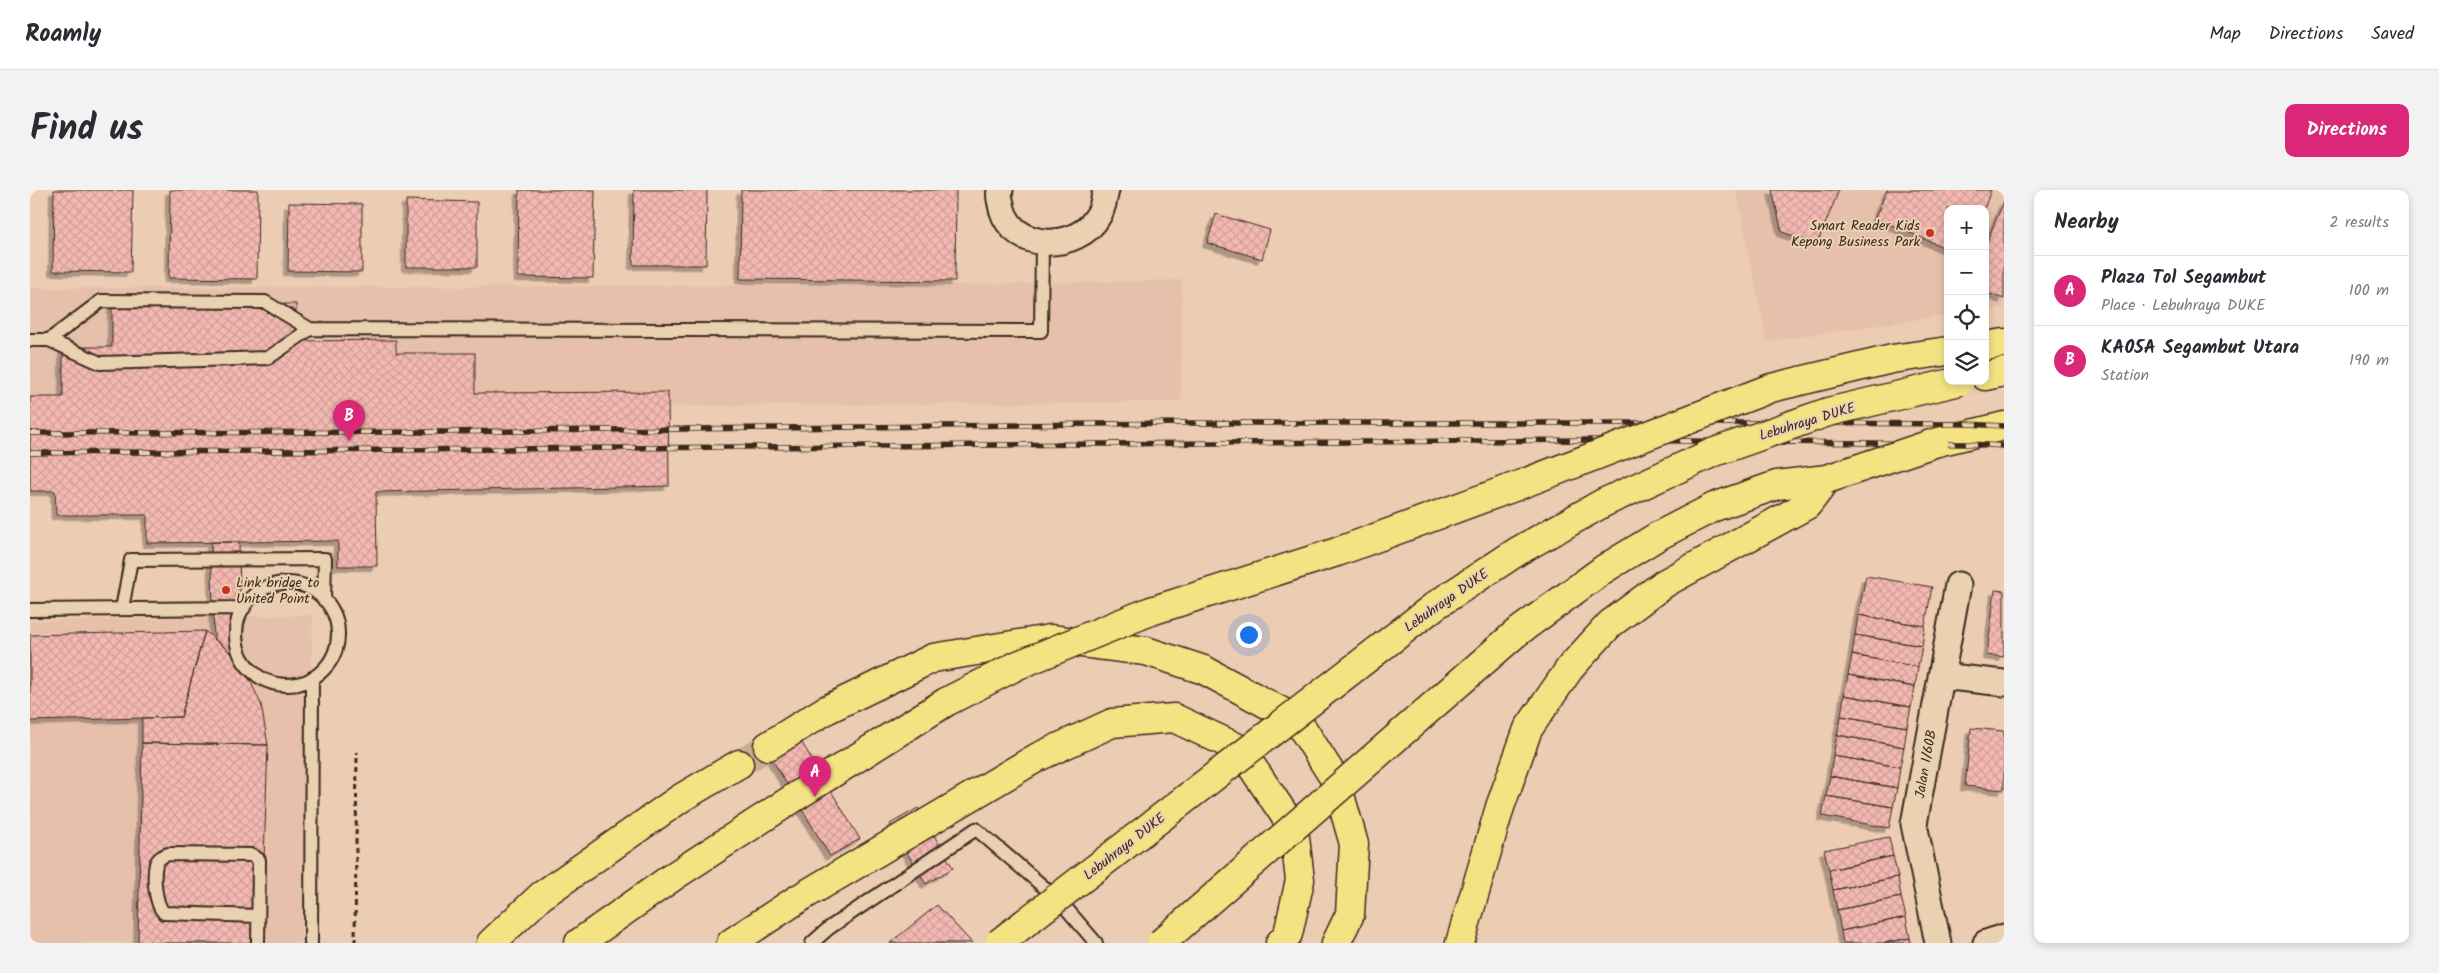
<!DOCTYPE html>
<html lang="en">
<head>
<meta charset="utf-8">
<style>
	body { margin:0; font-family:Kalam,sans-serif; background:#f2f2f3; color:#2b2b33 }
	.controls { position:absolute; right:15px; top:15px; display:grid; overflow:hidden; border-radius:10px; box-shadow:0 2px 8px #0003 }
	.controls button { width:45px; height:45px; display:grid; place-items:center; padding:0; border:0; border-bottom:1px solid #e1e1e2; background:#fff; color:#2b2b33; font:25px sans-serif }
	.you { position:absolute; left:1218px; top:444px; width:18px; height:18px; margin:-12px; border:4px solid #fff; border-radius:50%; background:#1a73e8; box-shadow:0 0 0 8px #1a73e833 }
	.badge { display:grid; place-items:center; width:32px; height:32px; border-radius:50%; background:#db2777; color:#fff; font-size:16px; font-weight:700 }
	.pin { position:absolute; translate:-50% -41px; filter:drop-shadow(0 1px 2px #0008) }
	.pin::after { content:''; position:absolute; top:26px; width:18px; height:15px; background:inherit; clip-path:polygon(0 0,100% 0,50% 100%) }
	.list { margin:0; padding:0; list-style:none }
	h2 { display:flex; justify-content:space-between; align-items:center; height:65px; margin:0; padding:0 20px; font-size:21px }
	h2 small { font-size:16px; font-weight:400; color:#7c7c81 }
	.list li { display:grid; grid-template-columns:32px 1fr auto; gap:15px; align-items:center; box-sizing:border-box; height:70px; padding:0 20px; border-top:1px solid #e1e1e2 }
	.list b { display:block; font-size:19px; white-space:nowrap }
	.list p { margin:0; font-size:16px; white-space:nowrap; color:#7c7c81 }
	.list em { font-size:16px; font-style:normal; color:#7c7c81 }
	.icon { flex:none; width:28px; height:28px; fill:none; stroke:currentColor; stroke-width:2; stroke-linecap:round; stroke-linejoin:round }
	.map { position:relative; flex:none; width:1974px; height:753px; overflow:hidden; border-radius:10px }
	header { display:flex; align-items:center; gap:30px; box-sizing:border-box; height:70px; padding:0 25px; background:#fff; border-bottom:1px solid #e1e1e2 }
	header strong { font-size:24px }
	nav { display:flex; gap:28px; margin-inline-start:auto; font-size:18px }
	.intro { display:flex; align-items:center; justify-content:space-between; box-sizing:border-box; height:120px; padding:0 30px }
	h1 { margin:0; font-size:35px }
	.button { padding:12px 22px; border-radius:10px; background:#db2777; color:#fff; font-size:18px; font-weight:700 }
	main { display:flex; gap:30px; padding:0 30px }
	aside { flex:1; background:#fff; border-radius:10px; box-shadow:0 2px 8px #0003 }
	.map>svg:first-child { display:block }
	.built { fill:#e7c0ac }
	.building { fill:url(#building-cross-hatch); stroke:#3b2a1e; filter:url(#shadow) }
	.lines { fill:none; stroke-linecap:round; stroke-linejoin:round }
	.motorway-tunnel { stroke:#c9ac94; stroke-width:28; stroke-dasharray:28 14; stroke-linecap:butt }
	.service-casing { stroke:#3b2a1e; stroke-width:16 }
	.minor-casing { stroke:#3b2a1e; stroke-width:29 }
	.motorway-casing { stroke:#3b2a1e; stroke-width:31 }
	.path { stroke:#3b2a1e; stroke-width:3; stroke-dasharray:5 4; stroke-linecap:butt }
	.service { stroke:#ead1b2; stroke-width:12 }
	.minor { stroke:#ead1b2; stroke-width:25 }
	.motorway { stroke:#f4e382; stroke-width:28 }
	.rail-casing { stroke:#3b2a1e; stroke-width:5.5 }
	.rail { stroke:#ead1b2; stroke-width:4; stroke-dasharray:11; stroke-linecap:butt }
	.motorway-bridge-casing { stroke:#3b2a1e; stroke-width:31; stroke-linecap:butt }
	.motorway-bridge { stroke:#f4e382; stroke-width:28 }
	.poi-dot { fill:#c8321e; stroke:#ead1b2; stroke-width:2 }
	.labels { text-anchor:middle; stroke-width:4; stroke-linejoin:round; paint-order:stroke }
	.poi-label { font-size:14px; fill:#3b2a1e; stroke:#ead1b2; text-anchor:end }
	.street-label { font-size:14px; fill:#3b2a1e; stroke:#ead1b2 }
</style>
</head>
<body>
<header>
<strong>Roamly</strong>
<nav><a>Map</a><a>Directions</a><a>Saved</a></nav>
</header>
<div class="intro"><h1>Find us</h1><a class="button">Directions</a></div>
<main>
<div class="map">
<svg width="1974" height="753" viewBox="0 0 1974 753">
	<defs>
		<pattern id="building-cross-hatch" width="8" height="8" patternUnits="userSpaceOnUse" patternTransform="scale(1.25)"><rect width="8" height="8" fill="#f3b8b1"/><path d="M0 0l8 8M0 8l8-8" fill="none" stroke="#d19e98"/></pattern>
		<filter id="shadow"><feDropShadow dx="-4.5" dy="4.5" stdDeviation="0" flood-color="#0004"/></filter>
	</defs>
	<rect width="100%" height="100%" fill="#ecccb2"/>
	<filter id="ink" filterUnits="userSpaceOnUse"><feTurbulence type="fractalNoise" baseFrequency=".02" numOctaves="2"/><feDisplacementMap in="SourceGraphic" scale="10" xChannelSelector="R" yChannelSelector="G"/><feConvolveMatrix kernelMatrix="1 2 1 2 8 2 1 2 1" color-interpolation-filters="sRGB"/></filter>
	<g filter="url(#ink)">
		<path class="built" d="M 1706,0 L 1974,0 L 1974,118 L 1955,120 L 1955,19 L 1918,19 L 1918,125 L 1737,151 Z
			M 1152,90 L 1151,212 L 0,221 L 0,98 L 934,95 Z
			M 283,425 L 272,753 L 0,753 L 0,431 Z"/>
		<path class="building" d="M 24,0 L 103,0 L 101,82 L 23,81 Z
			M 140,0 L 228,0 L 227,89 L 139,88 Z
			M 489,0 L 565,0 L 563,88 L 488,87 Z
			M 604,0 L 677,0 L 676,75 L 603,75 Z
			M 711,0 L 926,0 L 925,91 L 710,89 Z
			M 1742,0 L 1809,0 L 1787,54 L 1752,42 Z
			M 1857,0 L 1961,0 L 1954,19 L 1918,19 L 1918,59 L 1845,28 Z
			M 376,10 L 447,12 L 447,77 L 376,77 Z
			M 1974,11 L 1974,109 L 1955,102 L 1955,56 Z
			M 259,13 L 332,14 L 332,82 L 258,81 Z
			M 1186,24 L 1240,40 L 1232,69 L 1177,53 Z
			M 266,114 L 266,151 L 366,150 L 366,163 L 445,163 L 445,203 L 638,202 L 639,296 L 346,302 L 347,376 L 308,376 L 308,351 L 117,353 L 117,325 L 26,325 L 25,301 L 0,301 L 0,207 L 33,207 L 33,157 L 82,157 L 82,115 Z
			M 181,352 L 209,352 L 211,471 L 184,449 Z
			M 1836,386 L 1902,397 L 1895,436 L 1828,425 Z
			M 1965,400 L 1974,401 L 1974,467 L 1957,465 Z
			M 1828,425 L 1895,436 L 1892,456 L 1825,445 Z
			M 175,441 L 151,527 L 0,531 L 0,445 Z
			M 175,441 L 211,471 L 231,514 L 238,555 L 112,553 L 112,528 L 151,527 Z
			M 1825,445 L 1892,456 L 1888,477 L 1822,465 Z
			M 1822,465 L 1888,477 L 1885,497 L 1818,485 Z
			M 1818,485 L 1885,497 L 1881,517 L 1814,505 Z
			M 1814,505 L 1881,517 L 1877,537 L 1811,526 Z
			M 1811,526 L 1877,537 L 1874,557 L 1807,545 Z
			M 1941,538 L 1974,541 L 1974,600 L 1935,596 Z
			M 1807,545 L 1874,557 L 1870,577 L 1803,566 Z
			M 769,548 L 830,649 L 800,666 L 740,566 Z
			M 112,553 L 238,555 L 231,753 L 108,753 Z
			M 1803,566 L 1870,577 L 1867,598 L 1800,586 Z
			M 1800,586 L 1867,598 L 1863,617 L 1796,606 Z
			M 1796,606 L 1863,617 L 1859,638 L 1792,626 Z
			M 888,618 L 923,678 L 896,694 L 860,634 Z
			M 1859,647 L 1863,666 L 1799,680 L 1794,660 Z
			M 1863,666 L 1868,687 L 1803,700 L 1799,680 Z
			M 1868,687 L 1871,707 L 1807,720 L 1803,700 Z
			M 1871,707 L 1876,727 L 1811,741 L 1807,720 Z
			M 907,715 L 942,753 L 860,753 Z
			M 1876,727 L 1880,748 L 1854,753 L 1813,753 L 1811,741 Z
			M 1880,748 L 1881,753 L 1854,753 Z"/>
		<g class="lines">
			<path class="motorway-tunnel" d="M 709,574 L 738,556"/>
			<g class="service-casing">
				<path id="service" d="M 0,150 L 19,150 L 70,173 L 238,168 L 280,139
					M 19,150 L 71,111 L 235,112 L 280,139 L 1011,141 L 1012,52
					M206 444a51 51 0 1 1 102 0a51 51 0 1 1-102 0Z
					M 92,419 L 101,370 L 295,369 L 294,410
					M 0,420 L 214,418
					M 228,753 L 229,670 L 222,665 L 138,664 C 133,666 128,668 126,674 C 123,687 125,714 134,723 L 228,726
					M 281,753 L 282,488
					M 782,753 L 799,738 L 946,639 L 1029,710 L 1066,753"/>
			</g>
			<g class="minor-casing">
				<path id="minor" d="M 970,0 C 968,7 971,12 972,19 C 985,63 1048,61 1068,26 C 1073,19 1074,8 1076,0
					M 1911,486 L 1974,493
					M 1908,753 L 1884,634 L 1928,395
					M 1956,753 L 1974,747"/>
			</g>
			<g class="motorway-casing">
				<path id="motorway" d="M 1955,156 L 1974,153
					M 1955,186 L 1974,182
					M 1904,253 L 1974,236
					M 1485,444 L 1574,379 L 1628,346 L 1684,317 L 1747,295 L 1797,289
					M 738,556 L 796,520 L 903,468 L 1020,449 L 1116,461 L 1174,480 L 1267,530 L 1306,591 L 1324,654 L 1320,724 L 1306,753
					M 461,753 L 511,706 L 651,608 L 709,574
					M 549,753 L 644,686 L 779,598
					M 701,753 L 768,709 L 1008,567 L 1082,533 L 1144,528 L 1210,559 L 1264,639 L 1270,690 L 1258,744 L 1250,753
					M 1430,753 L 1470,617 L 1498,539 L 1540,478 L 1580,434 L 1635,393 L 1777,315 L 1797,289"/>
			</g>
			<path class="path" d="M 325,753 L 327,562"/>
			<use href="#service" class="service"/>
			<use href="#minor" class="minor"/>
			<use href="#motorway" class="motorway"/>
			<g class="rail-casing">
				<path id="rail" d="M 0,243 L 413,242 L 1151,233 L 1734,233 L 1937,234 L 1974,236
					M 0,263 L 1560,250 L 1940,254 L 1974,256"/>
			</g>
			<use href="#rail" class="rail"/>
			<g class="motorway-bridge-casing">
				<path id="motorway-bridge" d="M 1797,289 L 1904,253
					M 779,598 L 916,512 L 988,475 L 1121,421 L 1307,362 L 1484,297 L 1741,198 L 1862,169 L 1918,161
					M 969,753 L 1406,415 L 1488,361 L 1573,313 L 1682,263 L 1798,222 L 1930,191
					M 1131,753 L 1485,444"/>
			</g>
			<use href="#motorway-bridge" class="motorway-bridge"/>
		</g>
	</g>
	<g class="poi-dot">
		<circle cx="1900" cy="43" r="5"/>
		<circle cx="196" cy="400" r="5"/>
	</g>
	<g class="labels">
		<g class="poi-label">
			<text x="1890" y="40">Smart Reader Kids<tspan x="1890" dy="16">Kepong Business Park</tspan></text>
			<text x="206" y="397" text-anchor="start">Link bridge to<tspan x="206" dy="16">United Point</tspan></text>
		</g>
		<g class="street-label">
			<text transform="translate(1777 231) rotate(-17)" y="5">Lebuhraya DUKE</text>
			<text transform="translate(1416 410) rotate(-35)" y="5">Lebuhraya DUKE</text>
			<text transform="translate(1895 574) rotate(-80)" y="5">Jalan 1/60B</text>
			<text transform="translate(1094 656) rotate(-38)" y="5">Lebuhraya DUKE</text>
		</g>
	</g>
</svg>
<div class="controls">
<button>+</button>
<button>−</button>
<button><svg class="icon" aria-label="locate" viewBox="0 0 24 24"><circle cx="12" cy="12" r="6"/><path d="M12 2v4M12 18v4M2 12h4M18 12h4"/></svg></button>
<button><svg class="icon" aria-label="layers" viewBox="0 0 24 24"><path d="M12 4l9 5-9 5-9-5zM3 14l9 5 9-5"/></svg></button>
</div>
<div class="you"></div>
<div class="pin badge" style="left:785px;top:607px">A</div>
<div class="pin badge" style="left:319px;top:251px">B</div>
</div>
<aside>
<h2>Nearby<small>2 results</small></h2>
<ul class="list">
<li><span class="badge">A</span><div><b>Plaza Tol Segambut</b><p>Place · Lebuhraya DUKE</p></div><em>100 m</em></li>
<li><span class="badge">B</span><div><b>KA05A Segambut Utara</b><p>Station</p></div><em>190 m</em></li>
</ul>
</aside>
</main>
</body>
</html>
